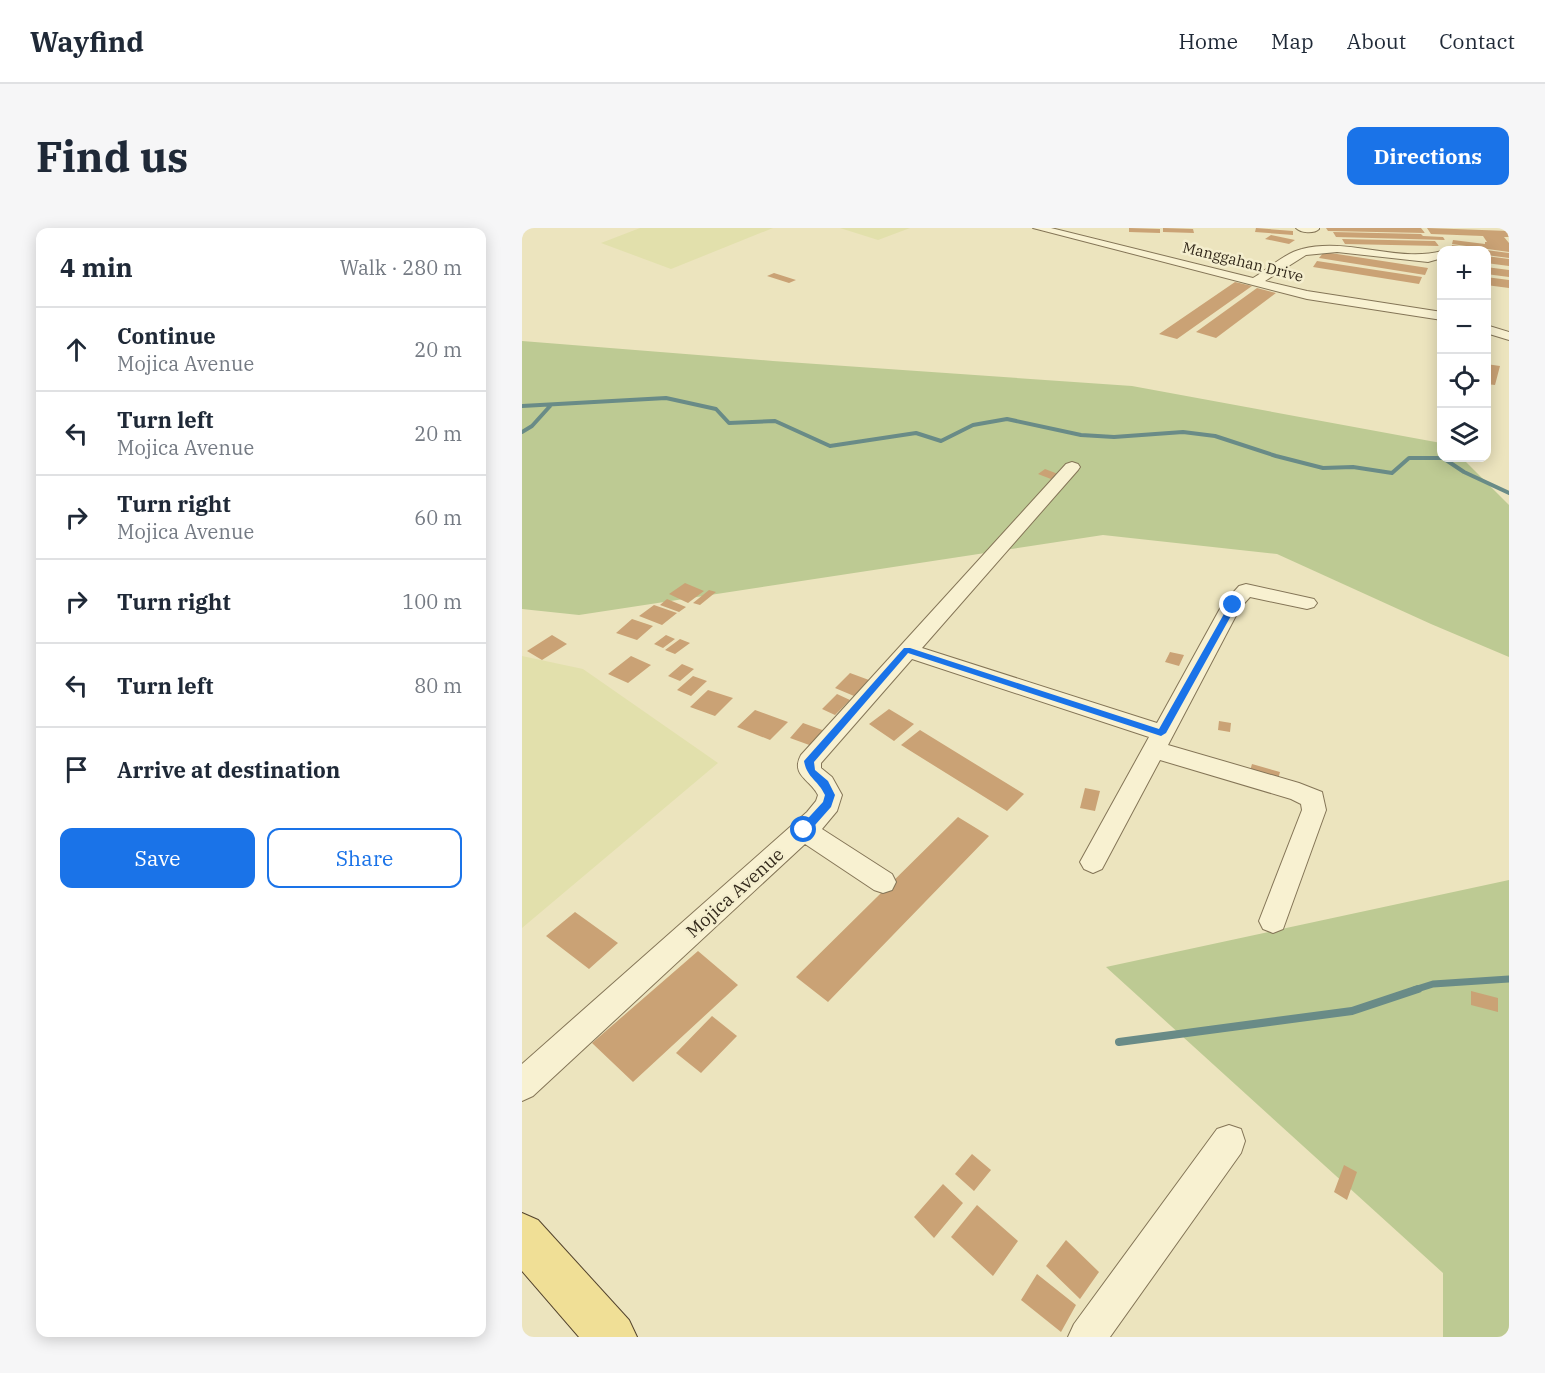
<!DOCTYPE html>
<html lang="en">
<head>
<meta charset="utf-8">
<style>
	body { margin:0; font-family:"IBM Plex Serif",serif; background:#f6f6f7; color:#1f2937 }
	.controls { position:absolute; right:18px; top:18px; display:grid; overflow:hidden; border-radius:12px; box-shadow:0 3px 15px #0003 }
	.controls button { width:54px; height:54px; display:grid; place-items:center; padding:0; border:0; border-bottom:2px solid #e0e1e3; background:#fff; color:#1f2937; font:30px sans-serif }
	.stop { position:absolute; width:18px; height:18px; margin:-14px; border:4px solid #1a73e8; border-radius:50%; background:#fff }
	.stop.end { background:#1a73e8; border-color:#fff; box-shadow:0 2px 6px #0008 }
	.list { margin:0; padding:0; list-style:none }
	h2 { display:flex; justify-content:space-between; align-items:center; height:78px; margin:0; padding:0 24px; font-size:26px }
	h2 small { font-size:20px; font-weight:400; color:#747a83 }
	.list li { display:grid; grid-template-columns:39px 1fr auto; gap:18px; align-items:center; box-sizing:border-box; height:84px; padding:0 24px; border-top:2px solid #e0e1e3 }
	.list b { display:block; font-size:22px; white-space:nowrap }
	.list p { margin:0; font-size:20px; white-space:nowrap; color:#747a83 }
	.list em { font-size:20px; font-style:normal; color:#747a83 }
	.actions { display:flex; gap:12px; padding:18px 24px }
	.actions a { flex:1; padding:14px 0; border:2px solid #1a73e8; border-radius:12px; text-align:center; font-size:21px; color:#1a73e8 }
	.actions .main { background:#1a73e8; color:#fff }
	.icon { flex:none; width:33px; height:33px; fill:none; stroke:currentColor; stroke-width:2; stroke-linecap:round; stroke-linejoin:round }
	.map { position:relative; flex:none; width:987px; height:1109px; overflow:hidden; border-radius:12px }
	header { display:flex; align-items:center; gap:36px; box-sizing:border-box; height:84px; padding:0 30px; background:#fff; border-bottom:2px solid #e0e1e3 }
	header strong { font-size:28px }
	nav { display:flex; gap:33px; margin-inline-start:auto; font-size:21px }
	.intro { display:flex; align-items:center; justify-content:space-between; box-sizing:border-box; height:144px; padding:0 36px }
	h1 { margin:0; font-size:42px }
	.button { padding:15px 27px; border-radius:12px; background:#1a73e8; color:#fff; font-size:21px; font-weight:700 }
	main { display:flex; gap:36px; padding:0 36px }
	aside { flex:1; background:#fff; border-radius:12px; box-shadow:0 3px 15px #0003 }
	.map>svg:first-child { display:block }
	.farmland { fill:#e2e0ac }
	.green { fill:#bdca93 }
	.lines { fill:none; stroke-linecap:round; stroke-linejoin:round }
	.stream-far2 { stroke:#698b87; stroke-width:4 }
	.stream-far1 { stroke:#698b87; stroke-width:7 }
	.stream { stroke:#698b87; stroke-width:8 }
	.building { fill:#caa275 }
	.minor-casing { stroke:#847557; stroke-width:2 }
	.major-casing { stroke:#52422c; stroke-width:2 }
	.minor { fill:#f8f1d1; fill-rule:evenodd }
	.major { fill:#f0df96; fill-rule:evenodd }
	.route { fill:#1a73e8 }
	.labels { text-anchor:middle; stroke-width:5; stroke-linejoin:round; paint-order:stroke }
	.far-street-label { font-size:15px; fill:#342a1c; stroke:#f4eece }
	.street-label { font-size:18px; fill:#342a1c; stroke:#f4eece }
</style>
</head>
<body>
<header>
<strong>Wayfind</strong>
<nav><a>Home</a><a>Map</a><a>About</a><a>Contact</a></nav>
</header>
<div class="intro"><h1>Find us</h1><a class="button">Directions</a></div>
<main>
<aside>
<h2>4 min<small>Walk · 280 m</small></h2>
<ul class="list">
<li><svg class="icon" aria-label="ahead" viewBox="0 0 24 24"><path d="M12 20V5M6 11l6-6 6 6"/></svg><div><b>Continue</b><p>Mojica Avenue</p></div><em>20 m</em></li>
<li><svg class="icon" aria-label="left" viewBox="0 0 24 24"><path d="M17 20v-9H6M10 6l-5 5 5 5"/></svg><div><b>Turn left</b><p>Mojica Avenue</p></div><em>20 m</em></li>
<li><svg class="icon" aria-label="right" viewBox="0 0 24 24"><path d="M7 20v-9h11M14 6l5 5-5 5"/></svg><div><b>Turn right</b><p>Mojica Avenue</p></div><em>60 m</em></li>
<li><svg class="icon" aria-label="right" viewBox="0 0 24 24"><path d="M7 20v-9h11M14 6l5 5-5 5"/></svg><div><b>Turn right</b></div><em>100 m</em></li>
<li><svg class="icon" aria-label="left" viewBox="0 0 24 24"><path d="M17 20v-9H6M10 6l-5 5 5 5"/></svg><div><b>Turn left</b></div><em>80 m</em></li>
<li><svg class="icon" aria-label="arrive" viewBox="0 0 24 24"><path d="M6 21V4h12l-3 4 3 4H6"/></svg><div><b>Arrive at destination</b></div></li>
</ul>
<div class="actions"><a class="main">Save</a><a>Share</a></div>
</aside>
<div class="map">
<svg width="987" height="1109" viewBox="0 0 987 1109">
	<rect width="100%" height="100%" fill="#ece4be"/>
	<path class="farmland" d="M 118,0 L 251,0 L 149,41 L 79,15 Z
		M 318,0 L 388,0 L 356,12 Z
		M 0,428 L 61,441 L 196,535 L 0,700 Z"/>
	<path class="green" d="M 0,113 L 251,133 L 610,158 L 919,215 L 920,230 L 940,230 L 987,277 L 987,429 L 909,396 L 755,326 L 581,307 L 57,387 L 0,381 Z
		M 987,652 L 987,1109 L 921,1109 L 921,1045 L 584,739 Z"/>
	<g class="lines">
		<path class="stream-far2" d="M 0,178 L 144,170 L 194,181 L 207,195 L 253,193 L 308,218 L 394,205 L 419,213 L 451,197 L 485,191 L 559,207 L 592,209 L 661,204 L 693,208 L 754,228 L 801,240 L 831,239 L 870,245 L 887,230 L 921,230 L 942,244 L 987,265
			M 0,204 L 10,198 L 29,177"/>
		<path class="stream-far1" d="M 892,762 L 911,756 L 987,751"/>
		<path class="stream" d="M 597,814 L 830,783 L 896,761"/>
	</g>
	<path class="building" d="M 607,0 L 638,1 L 638,5 L 607,4 Z
		M 641,0 L 671,1 L 672,5 L 641,4 Z
		M 734,0 L 771,3 L 771,7 L 733,4 Z
		M 804,0 L 899,0 L 903,5 L 806,3 Z
		M 905,0 L 987,3 L 987,9 L 982,9 L 987,15 L 987,24 L 930,16 L 931,12 L 963,16 L 963,14 L 984,14 L 965,14 L 961,8 L 909,6 Z
		M 811,4 L 899,6 L 901,8 L 921,9 L 923,12 L 814,9 Z
		M 749,7 L 773,12 L 767,16 L 743,11 Z
		M 820,11 L 913,13 L 917,18 L 823,16 Z
		M 930,17 L 958,21 L 958,22 L 929,22 Z
		M 964,22 L 987,25 L 987,30 L 964,27 Z
		M 802,24 L 906,40 L 903,47 L 797,30 Z
		M 964,28 L 987,31 L 987,38 L 964,35 Z
		M 795,33 L 900,49 L 897,56 L 791,39 Z
		M 964,39 L 987,42 L 987,49 L 964,46 Z
		M 252,45 L 274,52 L 267,55 L 245,48 Z
		M 964,49 L 987,52 L 987,60 L 964,57 Z
		M 713,54 L 730,58 L 655,111 L 637,106 Z
		M 735,60 L 754,65 L 694,110 L 674,104 Z
		M 964,136 L 978,138 L 973,157 L 964,156 Z
		M 523,241 L 536,246 L 529,251 L 516,246 Z
		M 163,355 L 182,363 L 166,375 L 147,366 Z
		M 187,362 L 194,364 L 178,377 L 171,375 Z
		M 145,371 L 164,379 L 157,384 L 138,377 Z
		M 132,377 L 155,385 L 140,397 L 117,388 Z
		M 110,391 L 131,398 L 115,412 L 94,405 Z
		M 30,407 L 45,416 L 20,432 L 5,423 Z
		M 144,407 L 153,411 L 141,420 L 132,416 Z
		M 158,411 L 168,415 L 153,426 L 143,422 Z
		M 648,424 L 662,427 L 657,438 L 643,434 Z
		M 109,428 L 129,437 L 106,455 L 86,446 Z
		M 160,436 L 172,441 L 158,453 L 146,448 Z
		M 328,445 L 347,452 L 332,468 L 313,460 Z
		M 171,448 L 185,453 L 169,468 L 155,462 Z
		M 186,462 L 211,470 L 193,488 L 168,479 Z
		M 315,466 L 328,472 L 313,487 L 300,481 Z
		M 367,481 L 392,496 L 372,513 L 347,496 Z
		M 233,482 L 266,494 L 248,512 L 215,499 Z
		M 697,493 L 709,495 L 708,504 L 696,502 Z
		M 281,495 L 303,503 L 290,518 L 268,510 Z
		M 398,502 L 502,566 L 485,583 L 379,517 Z
		M 730,536 L 758,544 L 755,555 L 727,546 Z
		M 563,560 L 578,563 L 573,583 L 558,580 Z
		M 436,589 L 467,608 L 306,774 L 274,749 Z
		M 53,684 L 96,715 L 67,741 L 24,708 Z
		M 176,723 L 216,757 L 111,854 L 70,815 Z
		M 949,763 L 976,770 L 976,784 L 949,777 Z
		M 190,788 L 215,808 L 179,845 L 154,825 Z
		M 450,926 L 469,942 L 452,963 L 433,946 Z
		M 822,937 L 835,944 L 825,972 L 812,964 Z
		M 421,956 L 441,975 L 412,1010 L 392,989 Z
		M 455,977 L 496,1013 L 471,1048 L 429,1009 Z
		M 544,1012 L 577,1044 L 558,1071 L 524,1038 Z
		M 515,1046 L 554,1077 L 539,1104 L 499,1072 Z"/>
	<g class="lines">
		<g class="minor-casing">
			<path id="minor" d="M 511,0 L 529,0 L 731,50 C 746,41 763,25 780,21 C 826,9 875,35 920,23 L 920,30 L 906,34 L 815,24 L 784,27 L 743,53 L 785,63 L 920,84 L 920,92 L 785,71 Z
				M 774,0 L 797,0 L 797,1 C 792,6 779,5 774,0 Z
				M 964,97 L 987,104 L 987,112 L 964,105 Z
				M 550,234 L 556,236 L 558,239 L 556,242 L 400,420 L 635,495 L 700,377 L 717,358 L 724,356 L 792,371 L 795,375 L 792,379 L 785,381 L 728,369 L 718,380 L 646,517 L 777,555 L 800,564 L 804,582 L 761,701 L 751,705 L 741,701 L 737,693 L 780,582 L 779,576 L 769,571 L 638,532 L 580,641 L 571,645 L 562,641 L 558,634 L 627,509 L 390,431 L 299,535 L 299,540 L 310,549 L 320,567 L 315,583 L 300,601 L 370,646 L 374,654 L 370,662 L 361,665 L 352,662 L 283,616 L 11,868 L 0,873 L 0,836 L 285,584 L 294,573 L 296,567 C 289,552 268,547 279,527 L 544,236 Z
				M 707,897 L 719,901 L 723,913 L 719,925 L 588,1109 L 546,1109 L 552,1096 L 695,901 Z"/>
		</g>
		<g class="major-casing">
			<path id="major" d="M 0,985 L 16,992 L 107,1092 L 115,1109 L 57,1109 L 0,1043 Z"/>
		</g>
		<use href="#minor" class="minor"/>
		<use href="#major" class="major"/>
	</g>
	<path class="route" d="M 711,374 L 715,377 L 644,505 L 639,508 L 386,425 L 292,534 L 293,542 L 306,553 L 313,567 L 309,579 L 286,605 L 278,605 L 278,599 L 301,574 L 303,567 C 296,552 285,550 282,533 L 382,420 L 388,420 L 637,501 L 707,377 Z"/>
	<g class="labels">
		<g class="far-street-label">
			<text transform="translate(721 34) rotate(14)" y="5">Manggahan Drive</text>
		</g>
		<g class="street-label">
			<text transform="translate(213 665) rotate(-42)" y="6">Mojica Avenue</text>
		</g>
	</g>
</svg>
<div class="controls">
<button>+</button>
<button>−</button>
<button><svg class="icon" aria-label="locate" viewBox="0 0 24 24"><circle cx="12" cy="12" r="6"/><path d="M12 2v4M12 18v4M2 12h4M18 12h4"/></svg></button>
<button><svg class="icon" aria-label="layers" viewBox="0 0 24 24"><path d="M12 4l9 5-9 5-9-5zM3 14l9 5 9-5"/></svg></button>
</div>
<div class="stop" style="left:282px;top:602px"></div>
<div class="stop end" style="left:711px;top:377px"></div>
</div>
</main>
</body>
</html>
